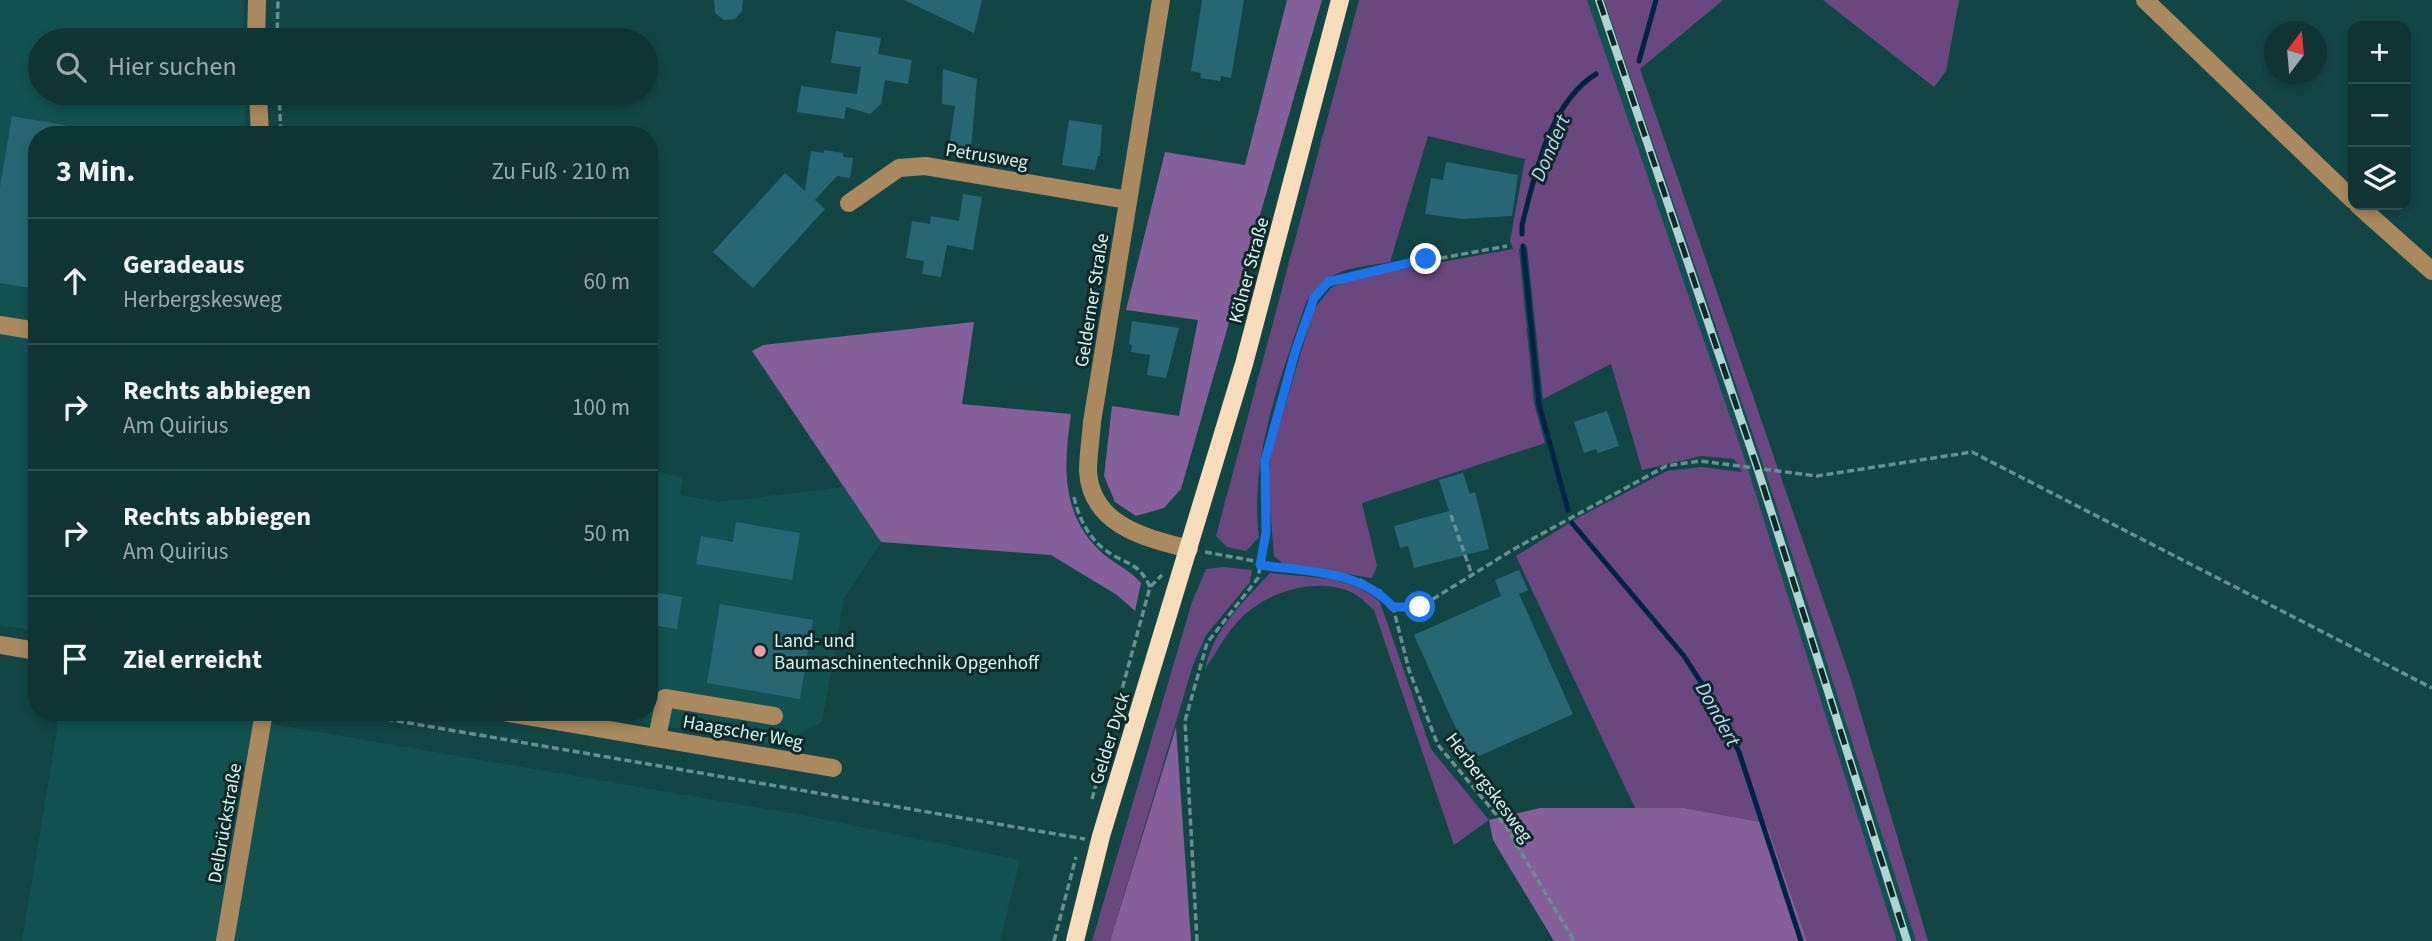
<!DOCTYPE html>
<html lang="de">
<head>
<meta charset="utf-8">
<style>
	body { margin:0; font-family:"Source Sans 3",sans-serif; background:#173c3c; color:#f1f3f6 }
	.controls { position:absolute; right:21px; top:21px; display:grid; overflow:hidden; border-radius:14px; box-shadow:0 4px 10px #0003 }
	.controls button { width:63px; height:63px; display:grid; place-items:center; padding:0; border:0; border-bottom:2px solid #2e4f4f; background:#0e3434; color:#f1f3f6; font:35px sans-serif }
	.compass { position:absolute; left:2264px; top:21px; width:63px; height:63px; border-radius:50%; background:#0e3434; box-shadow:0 4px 10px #0003; rotate:16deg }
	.stop { position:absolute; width:21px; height:21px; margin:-16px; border:5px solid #1a73e8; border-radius:50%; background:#fff }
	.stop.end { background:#1a73e8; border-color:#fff; box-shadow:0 2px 7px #0008 }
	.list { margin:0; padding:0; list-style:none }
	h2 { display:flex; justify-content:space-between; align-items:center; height:91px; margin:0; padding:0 28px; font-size:30px }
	h2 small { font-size:23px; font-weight:400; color:#9baaac }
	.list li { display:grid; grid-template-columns:46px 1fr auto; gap:21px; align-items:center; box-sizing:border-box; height:126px; padding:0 28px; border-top:2px solid #2e4f4f }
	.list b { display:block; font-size:26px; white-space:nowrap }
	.list p { margin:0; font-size:23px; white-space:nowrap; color:#9baaac }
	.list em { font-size:23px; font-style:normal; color:#9baaac }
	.icon { flex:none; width:38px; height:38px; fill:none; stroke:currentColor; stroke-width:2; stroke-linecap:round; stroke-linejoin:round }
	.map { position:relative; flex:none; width:2432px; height:941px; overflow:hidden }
	.search { position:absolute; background:#0e3434; box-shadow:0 4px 10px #0003; left:28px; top:28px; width:630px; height:77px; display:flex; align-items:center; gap:18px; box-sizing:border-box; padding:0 24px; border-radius:38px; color:#9baaac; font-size:26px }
	.panel { position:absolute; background:#0e3434; box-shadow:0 4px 10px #0003; left:28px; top:126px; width:630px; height:595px; border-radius:28px }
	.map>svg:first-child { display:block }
	.built { fill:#115250 }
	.green { fill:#6a477e }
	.forest { fill:#845f9a }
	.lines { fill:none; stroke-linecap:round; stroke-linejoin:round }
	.stream { stroke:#002246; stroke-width:5 }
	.building { fill:#276773 }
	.path { stroke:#65908f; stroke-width:3.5; stroke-dasharray:7 3.5; stroke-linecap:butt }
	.minor { stroke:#ab895e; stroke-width:18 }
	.major { stroke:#f9ddbb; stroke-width:18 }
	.rail-casing { stroke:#b0d4d2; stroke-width:8 }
	.rail { stroke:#0e2928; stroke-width:5; stroke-dasharray:16; stroke-linecap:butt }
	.route { stroke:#1a73e8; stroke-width:9 }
	.poi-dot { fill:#f49aa4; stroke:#0e2928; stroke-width:2.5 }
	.labels { text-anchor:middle; stroke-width:6; stroke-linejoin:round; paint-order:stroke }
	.street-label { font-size:19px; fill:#d5f5f3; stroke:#0e2928 }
	.poi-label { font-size:19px; fill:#d5f5f3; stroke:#0e2928; text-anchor:start }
	.water-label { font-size:21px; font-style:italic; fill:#bad4f3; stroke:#0e2928 }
</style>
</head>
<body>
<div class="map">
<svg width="2432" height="941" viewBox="0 0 2432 941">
	<rect width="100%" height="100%" fill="#124645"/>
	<path class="built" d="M 0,0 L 244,0 L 243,40 L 40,40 L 40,93 L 245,93 L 246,135 L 37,135 L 37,631 L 0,625 Z
		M 1587,0 L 1604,0 L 1630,75 L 1767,475 L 1916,941 L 1897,941 L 1745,460 Z
		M 649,471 L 683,477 L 680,495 L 719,502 L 843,487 L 881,542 L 844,598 L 822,722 L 778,745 L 576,712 L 649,712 Z
		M 60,712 L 202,712 L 807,816 L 1020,860 L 1000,941 L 22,941 Z"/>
	<path class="green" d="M 1359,0 L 1587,0 L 1745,460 L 1897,941 L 1807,941 L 1766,823 L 1684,808 L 1635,808 L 1516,556 L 1581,516 L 1667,471 L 1701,467 L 1742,472 L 1734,459 L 1701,456 L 1642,470 L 1611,364 L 1543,399 L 1527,246 L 1519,249 L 1534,403 L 1545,443 L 1362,503 L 1377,566 L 1372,578 L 1283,564 L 1274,556 L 1268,485 L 1271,452 L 1314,309 L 1331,288 L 1350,279 L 1513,249 L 1510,241 L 1525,159 L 1428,136 L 1390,262 C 1350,269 1330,267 1306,302 C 1281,378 1249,456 1259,537 L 1246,551 L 1227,547 L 1216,536 Z
		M 1604,0 L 1723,0 L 1640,69 L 1850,677 L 1928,941 L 1916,941 L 1762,461 Z
		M 1823,0 L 1959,0 L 1946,71 L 1934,87 Z
		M 1223,567 L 1252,570 L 1250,582 L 1206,635 L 1193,665 L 1110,941 L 1092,941 L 1192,602 L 1206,569 Z
		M 1270,573 C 1310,578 1349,575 1380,602 L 1431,749 L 1489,820 L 1454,845 L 1374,610 C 1368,605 1361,597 1353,593 C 1318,576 1270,591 1243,616 C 1228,630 1216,653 1205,669 C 1213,630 1244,601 1270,573 Z"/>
	<path class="forest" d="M 1287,0 L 1322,0 L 1181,489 L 1164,508 L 1136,516 L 1115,502 L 1104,476 L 1112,406 L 1179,416 L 1198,320 L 1126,310 L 1165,152 L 1245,165 Z
		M 974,322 L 962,404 L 1071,414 C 1064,463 1060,512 1099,550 C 1112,563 1128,568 1141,583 L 1135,611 L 1117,595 L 1051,555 L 881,542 L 752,351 L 763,345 Z
		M 1176,727 L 1191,941 L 1110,941 Z
		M 1540,808 L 1684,808 L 1766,823 L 1807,941 L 1554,941 L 1493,840 L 1489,820 Z"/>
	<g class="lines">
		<path class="stream" d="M 1639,61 L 1656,0
			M 1522,234 L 1522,225 C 1535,175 1549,103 1596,74
			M 1523,246 L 1539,404 L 1568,510
			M 1572,523 L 1684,656 L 1715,704 L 1739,752 L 1801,941"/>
	</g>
	<path class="building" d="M 714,0 L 743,0 L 742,11 L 735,19 L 724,20 L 715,13 Z
		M 904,0 L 982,0 L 974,33 Z
		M 1202,0 L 1244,0 L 1231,78 L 1221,76 L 1220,81 L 1200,78 L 1201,73 L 1191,71 Z
		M 836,31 L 881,38 L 878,54 L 912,60 L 908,84 L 885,80 L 881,104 L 870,114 L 846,107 L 844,119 L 797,112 L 801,86 L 857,94 L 861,67 L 831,63 Z
		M 943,69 L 977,79 L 971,150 L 949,146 L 955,106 L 942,104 Z
		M 12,116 L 75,127 L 74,135 L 37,135 L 37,289 L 0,283 L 0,187 Z
		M 1069,120 L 1102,125 L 1100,156 L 1098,156 L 1095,170 L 1062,165 Z
		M 824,150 L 843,153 L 843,157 L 853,158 L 850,178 L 837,176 L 815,200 L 825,209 L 753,288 L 713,252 L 785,173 L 805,191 L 811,151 L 824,153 Z
		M 1446,162 L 1518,175 L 1512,216 L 1463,219 L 1425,214 L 1431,178 L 1443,180 Z
		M 963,194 L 982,197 L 973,250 L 947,245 L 941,277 L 922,274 L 924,261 L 906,258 L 912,221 L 930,224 L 931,216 L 959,221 Z
		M 1132,321 L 1179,328 L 1166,378 L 1147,375 L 1150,355 L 1131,352 L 1132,345 L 1129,344 Z
		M 1607,411 L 1619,446 L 1598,453 L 1596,449 L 1584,453 L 1574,422 Z
		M 1463,473 L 1470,494 L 1475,492 L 1489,549 L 1414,568 L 1408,546 L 1400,548 L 1394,526 L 1449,511 L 1439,480 Z
		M 736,522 L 800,533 L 792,580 L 696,564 L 701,536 L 733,542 Z
		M 1519,570 L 1528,590 L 1519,594 L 1573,714 L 1470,760 L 1414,635 L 1501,596 L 1495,580 Z
		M 654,592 L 682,597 L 677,629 L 653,625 L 655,615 L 650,614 Z
		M 720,604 L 813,620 L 800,699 L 707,683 Z"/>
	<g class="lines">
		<path class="path" d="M 277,40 L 278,0
			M 279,93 L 281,135
			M 1074,497 C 1078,516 1088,537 1104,549 C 1124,565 1138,560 1150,587
			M 1451,515 L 1472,575
			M 1205,552 L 1360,580 L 1380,591 L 1393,607 L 1409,670 L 1438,745 L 1505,825 L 1574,941
			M 1393,607 L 1420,607 L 1514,549 L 1666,466 L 1700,461 L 1817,476 L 1972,452 L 2432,688
			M 345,712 L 1085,839
			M 1092,799 L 1150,587 L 1162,575
			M 1054,941 L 1076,857
			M 1197,941 L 1185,721 L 1207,643 L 1258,578 L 1266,533 L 1265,461 L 1296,349 L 1314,298 L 1328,282 L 1349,275 L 1507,246"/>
		<path class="minor" d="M 1161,0 L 1092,422 C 1091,438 1088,455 1088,471 C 1091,526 1147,538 1189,549
			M 2145,0 L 2353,200
			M 256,40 L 257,0
			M 258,93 L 260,135
			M 849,203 L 899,168 L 925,166 L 1128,200
			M 2358,205 L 2432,271
			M 0,325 L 37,331
			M 0,645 L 37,651
			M 503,712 L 833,768
			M 657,738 L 665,698 L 774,716
			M 225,941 L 264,712"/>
		<path class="major" d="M 1075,941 L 1101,836 L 1244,364 L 1340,0"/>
		<g class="rail-casing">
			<path id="rail" d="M 1599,0 L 1757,467 L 1907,941"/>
		</g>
		<use href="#rail" class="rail"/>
	</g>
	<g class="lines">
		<path class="route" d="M 1420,607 L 1393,607 C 1360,570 1307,572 1260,565 L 1266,533 L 1265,461 L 1296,349 L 1314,298 L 1328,282 L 1426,259"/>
	</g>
	<circle class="poi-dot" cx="760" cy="651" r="7"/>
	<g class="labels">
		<g class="street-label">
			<text transform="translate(987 155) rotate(9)" y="7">Petrusweg</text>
			<text transform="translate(1248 270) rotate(-75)" y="7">Kölner Straße</text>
			<text transform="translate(1091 300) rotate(-81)" y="7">Gelderner Straße</text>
			<text transform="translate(743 731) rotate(10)" y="7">Haagscher Weg</text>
			<text transform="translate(1109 738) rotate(-73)" y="7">Gelder Dyck</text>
			<text transform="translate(1490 787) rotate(53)" y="7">Herbergskesweg</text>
			<text transform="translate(224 823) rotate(-80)" y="7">Delbrückstraße</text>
		</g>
		<g class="poi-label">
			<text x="774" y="647">Land- und<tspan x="774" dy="22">Baumaschinentechnik Opgenhoff</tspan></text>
		</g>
		<g class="water-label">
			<text transform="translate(1550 148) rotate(-67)" y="7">Dondert</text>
			<text transform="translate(1718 714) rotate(61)" y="7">Dondert</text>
		</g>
	</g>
</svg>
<div class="controls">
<button>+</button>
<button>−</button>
<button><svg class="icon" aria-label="layers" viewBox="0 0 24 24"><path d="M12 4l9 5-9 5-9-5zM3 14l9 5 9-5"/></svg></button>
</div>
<svg class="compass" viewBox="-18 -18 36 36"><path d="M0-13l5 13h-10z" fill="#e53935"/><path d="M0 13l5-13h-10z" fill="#9baaac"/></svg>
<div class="stop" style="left:1420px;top:607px"></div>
<div class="stop end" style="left:1426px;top:259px"></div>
<div class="search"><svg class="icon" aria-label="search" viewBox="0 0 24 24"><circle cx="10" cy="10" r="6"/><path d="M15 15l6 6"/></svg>Hier suchen</div>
<section class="panel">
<h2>3 Min.<small>Zu Fuß · 210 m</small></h2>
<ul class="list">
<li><svg class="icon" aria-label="ahead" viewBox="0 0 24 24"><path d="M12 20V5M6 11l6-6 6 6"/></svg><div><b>Geradeaus</b><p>Herbergskesweg</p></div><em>60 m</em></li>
<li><svg class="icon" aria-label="right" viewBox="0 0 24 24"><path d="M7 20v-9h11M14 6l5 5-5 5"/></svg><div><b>Rechts abbiegen</b><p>Am Quirius</p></div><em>100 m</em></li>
<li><svg class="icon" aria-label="right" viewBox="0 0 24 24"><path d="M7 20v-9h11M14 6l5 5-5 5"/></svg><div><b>Rechts abbiegen</b><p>Am Quirius</p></div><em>50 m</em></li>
<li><svg class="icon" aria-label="arrive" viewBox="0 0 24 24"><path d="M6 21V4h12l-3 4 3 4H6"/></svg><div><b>Ziel erreicht</b></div></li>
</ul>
</section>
</div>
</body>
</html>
